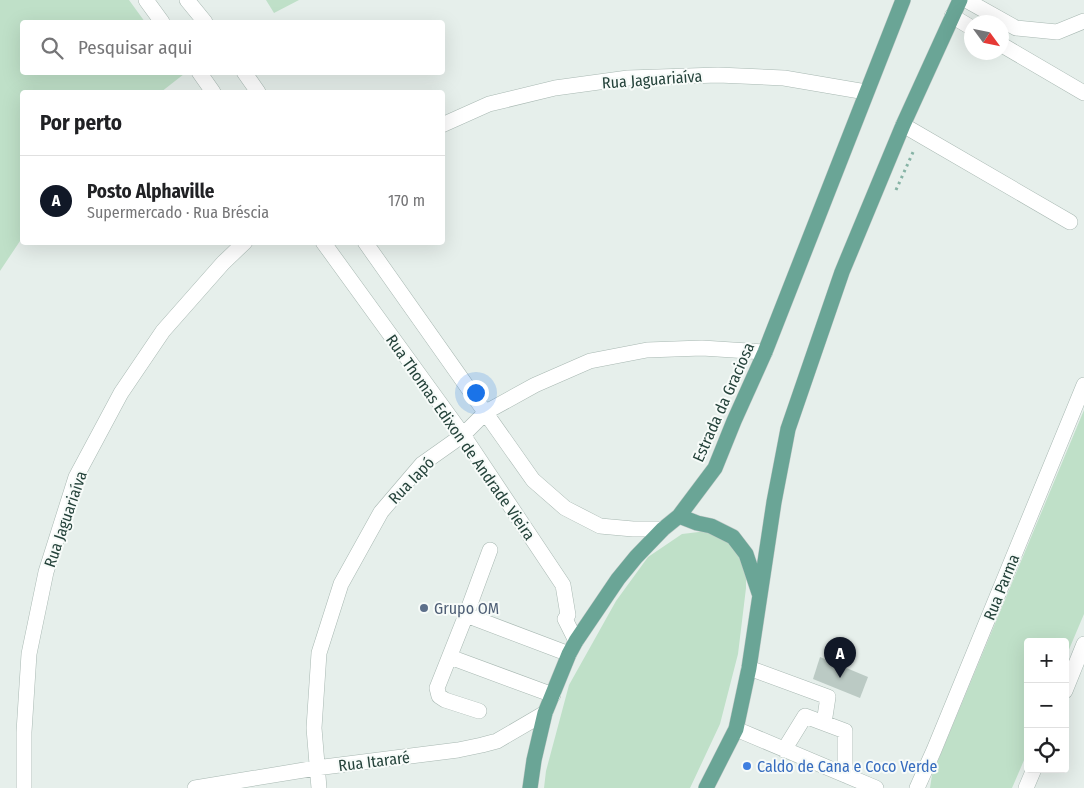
<!DOCTYPE html>
<html lang="pt">
<head>
<meta charset="utf-8">
<style>
	body { margin:0; font-family:"Fira Sans Condensed",sans-serif; background:#f6f6f6; color:#202124 }
	.controls { position:absolute; right:15px; bottom:15px; display:grid; overflow:hidden; border-radius:5px; box-shadow:0 5px 20px #0002 }
	.controls button { width:45px; height:45px; display:grid; place-items:center; padding:0; border:0; border-bottom:1px solid #e0e0e0; background:#fff; color:#202124; font:25px sans-serif }
	.compass { position:absolute; left:964px; top:15px; width:45px; height:45px; border-radius:50%; background:#fff; box-shadow:0 5px 20px #0002; rotate:123deg }
	.you { position:absolute; left:475px; top:392px; width:18px; height:18px; margin:-12px; border:4px solid #fff; border-radius:50%; background:#1a73e8; box-shadow:0 0 0 8px #1a73e833 }
	.badge { display:grid; place-items:center; width:32px; height:32px; border-radius:50%; background:#111827; color:#fff; font-size:16px; font-weight:700 }
	.pin { position:absolute; translate:-50% -41px; filter:drop-shadow(0 1px 2px #0008) }
	.pin::after { content:''; position:absolute; top:26px; width:18px; height:15px; background:inherit; clip-path:polygon(0 0,100% 0,50% 100%) }
	.list { margin:0; padding:0; list-style:none }
	h2 { display:flex; justify-content:space-between; align-items:center; height:65px; margin:0; padding:0 20px; font-size:21px }
	h2 small { font-size:16px; font-weight:400; color:#757577 }
	.list li { display:grid; grid-template-columns:32px 1fr auto; gap:15px; align-items:center; box-sizing:border-box; height:90px; padding:0 20px; border-top:1px solid #e0e0e0 }
	.list b { display:block; font-size:19px; white-space:nowrap }
	.list p { margin:0; font-size:16px; white-space:nowrap; color:#757577 }
	.list em { font-size:16px; font-style:normal; color:#757577 }
	.icon { flex:none; width:28px; height:28px; fill:none; stroke:currentColor; stroke-width:2; stroke-linecap:round; stroke-linejoin:round }
	.map { position:relative; flex:none; width:1084px; height:788px; overflow:hidden }
	.search { position:absolute; background:#fff; box-shadow:0 5px 20px #0002; left:20px; top:20px; width:425px; height:55px; display:flex; align-items:center; gap:12px; box-sizing:border-box; padding:0 18px; border-radius:5px; color:#757577; font-size:19px }
	.panel { position:absolute; background:#fff; box-shadow:0 5px 20px #0002; left:20px; top:90px; width:425px; height:155px; border-radius:5px }
	.map>svg:first-child { display:block }
	.green { fill:#bfe0c8 }
	.building { fill:#bbcac4 }
	.lines { fill:none; stroke-linecap:round; stroke-linejoin:round }
	.minor-casing { stroke:#a8b8b2; stroke-width:16 }
	.major-casing { stroke:#c2cac8; stroke-width:16 }
	.path { stroke:#86b3a5; stroke-width:3; stroke-dasharray:2.5 4; stroke-linecap:butt }
	.minor { stroke:#fff; stroke-width:15 }
	.major { stroke:#6aa596; stroke-width:15 }
	.service-dot { fill:#5c6f8a; stroke:#f7fbf9; stroke-width:2 }
	.shop-dot { fill:#3f7fe0; stroke:#f7fbf9; stroke-width:2 }
	.labels { text-anchor:middle; stroke-width:4; stroke-linejoin:round; paint-order:stroke }
	.street-label { font-size:16px; fill:#24423a; stroke:#f7fbf9 }
	.service-label { font-size:16px; fill:#4e5e75; stroke:#f7fbf9; text-anchor:start }
	.shop-label { font-size:16px; fill:#366cbe; stroke:#f7fbf9; text-anchor:start }
</style>
</head>
<body>
<div class="map">
<svg width="1084" height="788" viewBox="0 0 1084 788">
	<rect width="100%" height="100%" fill="#e6efeb"/>
	<path class="green" d="M 0,0 L 129,0 L 145,22 L 22,22 L 22,72 L 182,72 L 184,74 L 161,92 L 22,92 L 22,238 L 0,271 Z
		M 266,0 L 299,0 L 274,13 Z
		M 1084,410 L 1084,614 L 1065,659 L 1065,642 L 1028,642 L 1028,751 L 1012,788 L 930,788 L 932,775 Z
		M 707,531 L 731,544 L 735,548 L 746,569 L 746,588 L 738,654 L 720,724 L 691,786 L 690,788 L 544,788 L 546,771 L 569,685 L 616,601 L 648,557 L 682,534 Z"/>
	<path class="building" d="M 820,657 L 868,677 L 860,698 L 813,679 Z"/>
	<g class="lines">
		<g class="minor-casing">
			<path id="minor" d="M 146,0 L 162,22
				M 187,0 L 205,22
				M 966,0 L 1016,28 L 1057,32 L 1084,21
				M 952,16 L 972,28
				M 1002,45 L 1084,93
				M 199,72 L 213,92
				M 244,72 L 258,92
				M 442,125 L 489,104 L 555,88 L 628,78 L 718,75 L 784,78 L 866,92
				M 903,125 L 1070,222
				M 323,242 L 463,435 L 563,585 L 568,615 L 565,619 L 576,641
				M 365,242 L 533,480 L 565,508 L 600,526 L 633,529 L 663,529
				M 466,615 L 569,654
				M 450,657 L 553,695
				M 749,668 L 828,697 L 824,723
				M 1065,691 L 1084,644
				M 479,711 L 445,700 L 439,696 L 437,688 L 466,615 L 490,550
				M 736,729 L 876,788
				M 784,750 L 805,716 L 845,731 L 845,775
				M 24,788 L 24,732 L 29,654 L 46,572 L 76,477 L 121,393 L 163,331 L 223,263 L 245,242
				M 195,788 L 316,768 L 458,750 L 482,745 L 497,741 L 545,713
				M 319,788 L 314,728 L 319,653 L 341,584 L 381,512 L 422,464 L 463,435 L 486,412 L 535,385 L 590,361 L 647,350 L 702,348 L 765,352
				M 917,788 L 934,750 L 1084,385
				M 1026,788 L 1034,769"/>
		</g>
		<g class="major-casing">
			<path id="major" d="M 679,516 L 697,523 L 711,526 L 733,537 L 746,554 L 759,593
				M 530,788 L 534,760 L 545,713 L 569,654 L 576,641 L 618,579 L 636,557 L 663,529 L 679,516 L 715,468 L 734,421 L 765,352 L 903,0
				M 706,788 L 736,729 L 749,668 L 774,502 L 788,429 L 842,272 L 903,125 L 960,0"/>
		</g>
		<path class="path" d="M 896,190 L 914,150"/>
		<use href="#minor" class="minor"/>
		<use href="#major" class="major"/>
	</g>
	<circle class="service-dot" cx="424" cy="608" r="5"/>
	<circle class="shop-dot" cx="747" cy="766" r="5"/>
	<g class="labels">
		<g class="street-label">
			<text transform="translate(652 79) rotate(-4)" y="6">Rua Jaguariaíva</text>
			<text transform="translate(723 402) rotate(-66)" y="6">Estrada da Graciosa</text>
			<text transform="translate(461 437) rotate(55)" y="6">Rua Thomas Edixon de Andrade Vieira</text>
			<text transform="translate(411 480) rotate(-46)" y="6">Rua Iapó</text>
			<text transform="translate(65 519) rotate(-71)" y="6">Rua Jaguariaíva</text>
			<text transform="translate(1001 587) rotate(-68)" y="6">Rua Parma</text>
			<text transform="translate(374 761) rotate(-7)" y="6">Rua Itararé</text>
		</g>
		<g class="service-label">
			<text x="434" y="614">Grupo OM</text>
		</g>
		<g class="shop-label">
			<text x="757" y="772">Caldo de Cana e Coco Verde</text>
		</g>
	</g>
</svg>
<div class="controls">
<button>+</button>
<button>−</button>
<button><svg class="icon" aria-label="locate" viewBox="0 0 24 24"><circle cx="12" cy="12" r="6"/><path d="M12 2v4M12 18v4M2 12h4M18 12h4"/></svg></button>
</div>
<svg class="compass" viewBox="-18 -18 36 36"><path d="M0-13l5 13h-10z" fill="#e53935"/><path d="M0 13l5-13h-10z" fill="#757577"/></svg>
<div class="you"></div>
<div class="pin badge" style="left:840px;top:678px">A</div>
<div class="search"><svg class="icon" aria-label="search" viewBox="0 0 24 24"><circle cx="10" cy="10" r="6"/><path d="M15 15l6 6"/></svg>Pesquisar aqui</div>
<section class="panel">
<h2>Por perto<small></small></h2>
<ul class="list">
<li><span class="badge">A</span><div><b>Posto Alphaville</b><p>Supermercado · Rua Bréscia</p></div><em>170 m</em></li>
</ul>
</section>
</div>
</body>
</html>
